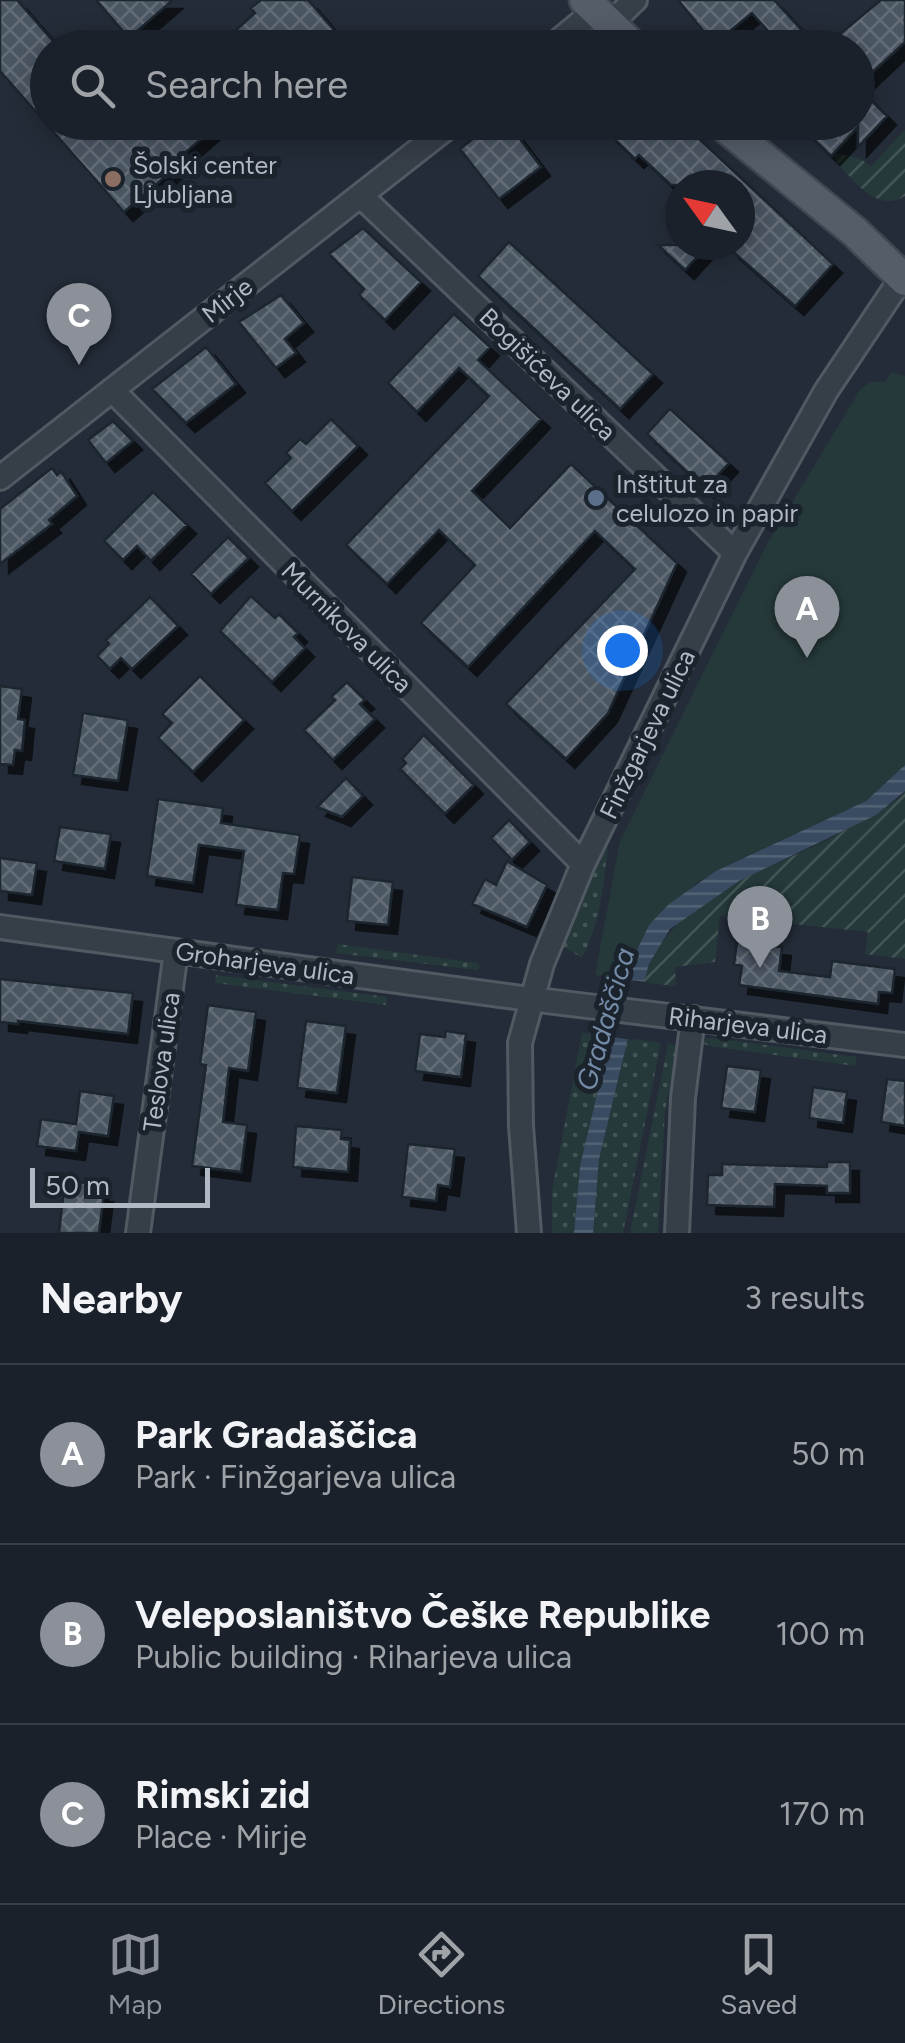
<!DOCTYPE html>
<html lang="en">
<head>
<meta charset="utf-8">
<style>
	body { margin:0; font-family:Figtree,sans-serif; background:#272e36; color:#f1f3f6 }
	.compass { position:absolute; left:665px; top:170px; width:90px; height:90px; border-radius:50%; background:#1a212a; box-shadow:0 5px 25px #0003; rotate:303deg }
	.scale { position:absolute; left:30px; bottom:25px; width:180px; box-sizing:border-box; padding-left:10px; border:5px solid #b1b9c4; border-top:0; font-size:28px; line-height:35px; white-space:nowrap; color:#b1b9c4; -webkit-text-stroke:8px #1b232d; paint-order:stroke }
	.you { position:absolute; left:622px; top:650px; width:35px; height:35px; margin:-25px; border:8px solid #fff; border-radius:50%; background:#1a73e8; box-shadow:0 0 0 15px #1a73e833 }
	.badge { display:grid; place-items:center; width:65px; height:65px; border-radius:50%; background:#8c9099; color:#fff; font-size:32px; font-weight:700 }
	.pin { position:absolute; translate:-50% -82px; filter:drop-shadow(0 2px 5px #0008) }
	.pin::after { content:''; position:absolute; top:52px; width:35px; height:30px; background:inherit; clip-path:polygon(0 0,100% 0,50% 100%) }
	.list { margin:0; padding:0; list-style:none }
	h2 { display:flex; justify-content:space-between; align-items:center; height:130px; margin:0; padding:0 40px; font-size:42px }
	h2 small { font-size:32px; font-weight:400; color:#9fa3a8 }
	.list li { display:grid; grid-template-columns:65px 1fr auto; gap:30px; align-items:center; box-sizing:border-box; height:180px; padding:0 40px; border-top:2px solid #383e47 }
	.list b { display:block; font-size:38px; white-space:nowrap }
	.list p { margin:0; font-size:32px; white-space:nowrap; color:#9fa3a8 }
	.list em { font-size:32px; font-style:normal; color:#9fa3a8 }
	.icon { flex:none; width:55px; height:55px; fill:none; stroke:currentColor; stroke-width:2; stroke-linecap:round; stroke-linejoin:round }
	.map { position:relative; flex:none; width:905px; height:1233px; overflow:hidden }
	.search { position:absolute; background:#1a212a; box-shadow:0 5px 25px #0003; left:30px; right:30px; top:30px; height:110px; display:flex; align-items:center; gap:25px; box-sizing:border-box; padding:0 35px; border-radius:55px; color:#9fa3a8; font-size:38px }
	.sheet { height:670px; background:#1a212a }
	nav { display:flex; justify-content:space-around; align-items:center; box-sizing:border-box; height:140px; border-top:2px solid #383e47; background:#1a212a; font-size:28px; color:#9fa3a8 }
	nav a { display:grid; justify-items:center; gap:5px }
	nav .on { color:#8c9099 }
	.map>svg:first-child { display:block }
	.grass { fill:url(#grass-dots) }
	.park { fill:#26393a }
	.garden { fill:url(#garden-furrows) }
	.water { fill:url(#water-rules) }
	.pier { fill:#232c38 }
	.building { fill:url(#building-cross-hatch); stroke:#1d252f; stroke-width:2.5; filter:url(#shadow) }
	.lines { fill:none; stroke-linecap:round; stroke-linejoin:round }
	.minor-casing { stroke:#515963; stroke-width:28 }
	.major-casing { stroke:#3f4751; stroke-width:35 }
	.minor { stroke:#363e48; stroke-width:22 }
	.major { stroke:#545d68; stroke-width:30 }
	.education-dot { fill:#8d6e63; stroke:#1b232d; stroke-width:4 }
	.service-dot { fill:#5c6f8a; stroke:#1b232d; stroke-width:4 }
	.labels { text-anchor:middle; stroke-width:10; stroke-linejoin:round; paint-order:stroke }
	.poi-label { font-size:25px; fill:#b1b9c4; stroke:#1b232d; text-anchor:start }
	.street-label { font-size:25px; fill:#b1b9c4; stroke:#1b232d }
	.water-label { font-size:28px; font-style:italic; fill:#738ba6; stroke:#1b232d }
</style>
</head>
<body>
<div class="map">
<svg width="905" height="1233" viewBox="0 0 905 1233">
	<defs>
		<pattern id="grass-dots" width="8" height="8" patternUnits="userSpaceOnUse" patternTransform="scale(2.5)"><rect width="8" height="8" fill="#26393a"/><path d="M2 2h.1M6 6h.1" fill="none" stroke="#435455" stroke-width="1.8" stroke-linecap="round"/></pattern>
		<pattern id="garden-furrows" width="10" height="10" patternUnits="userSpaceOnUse" patternTransform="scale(2.5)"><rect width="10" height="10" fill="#26393a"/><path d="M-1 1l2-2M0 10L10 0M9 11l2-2" fill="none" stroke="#435455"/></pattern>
		<pattern id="water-rules" width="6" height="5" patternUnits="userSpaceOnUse" patternTransform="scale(2.5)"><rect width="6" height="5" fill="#394b60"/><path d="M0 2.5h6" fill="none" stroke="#536375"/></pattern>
		<pattern id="building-cross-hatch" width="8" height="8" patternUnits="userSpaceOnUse" patternTransform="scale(2.5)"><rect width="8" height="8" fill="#4b5763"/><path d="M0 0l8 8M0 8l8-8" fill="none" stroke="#636d78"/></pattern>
		<filter id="shadow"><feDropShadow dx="9" dy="9" stdDeviation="0" flood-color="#0009"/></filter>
	</defs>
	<rect width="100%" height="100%" fill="#232c38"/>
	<path class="grass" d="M 604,846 L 608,848 C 603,885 600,925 582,958 L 562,946 L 563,937 Z
		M 338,944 L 477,963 L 480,967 L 477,970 L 336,953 Z
		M 216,975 L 387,997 L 386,1005 L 215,983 Z
		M 582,1033 L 611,1035 L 580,1166 L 574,1233 L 552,1233 L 552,1191 Z
		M 628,1038 L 661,1043 L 623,1233 L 593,1233 L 599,1159 Z
		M 707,1038 L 713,1038 L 856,1057 L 855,1066 L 709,1046 L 702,1043 Z
		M 668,1044 L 680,1046 L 678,1087 L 668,1094 L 665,1112 L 658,1233 L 630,1233 Z"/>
	<path class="park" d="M 892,372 L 905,376 L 905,765 L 866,801 L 732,863 L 697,883 L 649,925 L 628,969 L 618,967 L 614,978 L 595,975 L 620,841 L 766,546 L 860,390 L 870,382 L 885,382 Z"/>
	<path class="garden" d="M 905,130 L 905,196 C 875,215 850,175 831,156 L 833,153 L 859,158 L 871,166 Z
		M 905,791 L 905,959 L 865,954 L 868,932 L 720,916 L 715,962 L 675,967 L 676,984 L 672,986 L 643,982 C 668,902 749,877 817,845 C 845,832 871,814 898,799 Z"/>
	<path class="water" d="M 905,765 L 905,791 L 876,815 L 739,881 L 670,929 L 649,964 L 628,1038 L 599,1159 L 593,1233 L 574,1233 L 580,1166 L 611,1035 L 628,969 L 649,925 L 669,904 L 716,871 L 866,801 Z"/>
	<path class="pier" d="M 620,979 L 648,982 L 633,1040 L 605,1036 Z"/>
	<path class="building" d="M 0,0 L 17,0 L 59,48 L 48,48 L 48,122 L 221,122 L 186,152 L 189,156 L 124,212 L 0,71 Z
		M 96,0 L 173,0 L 129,38 Z
		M 261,0 L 308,0 L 334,30 L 313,48 L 216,48 L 255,13 L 251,8 Z
		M 678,0 L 774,0 L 818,48 L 783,48 L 752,13 L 714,44 Z
		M 881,0 L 905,0 L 905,42 L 858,86 L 858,48 L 823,48 Z
		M 858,87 L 887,116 L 858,147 L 858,127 L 831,156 L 796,122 L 858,122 Z
		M 494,122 L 507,122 L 541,167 L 499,199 L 460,149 Z
		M 618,122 L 681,122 L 833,264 L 795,306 L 731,250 L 740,245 L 740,185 L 671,185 L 639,155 L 635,159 L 608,133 Z
		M 363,228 L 421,282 L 385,320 L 359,295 L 364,289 L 329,254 Z
		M 509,242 L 653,374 L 620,409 L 478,276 Z
		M 658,245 L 708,245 L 685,270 Z
		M 281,295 L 304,323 L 285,339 L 296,353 L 276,368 L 239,322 Z
		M 454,314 L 490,347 L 478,360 L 541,419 L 472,491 L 510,528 L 571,464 L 677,563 L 608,713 L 566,759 L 506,704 L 635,569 L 595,531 L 468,667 L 421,623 L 475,565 L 439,530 L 387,584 L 346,545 L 489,396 L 459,368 L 417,412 L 388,383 Z
		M 206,347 L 236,384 L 186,423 L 152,389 Z
		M 670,409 L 729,463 L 705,489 L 647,434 Z
		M 331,419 L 358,446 L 292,511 L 265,483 L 291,458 L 286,453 L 300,439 L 306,444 Z
		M 113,421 L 133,441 L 106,463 L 88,440 Z
		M 52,468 L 57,475 L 61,471 L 77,496 L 49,520 L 52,524 L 0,564 L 0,509 Z
		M 153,492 L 187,525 L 151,561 L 137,546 L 123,560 L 104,541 Z
		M 228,537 L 249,558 L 211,594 L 191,574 Z
		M 251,596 L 275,618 L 279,614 L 298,633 L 294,637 L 305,648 L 272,682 L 220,631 Z
		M 150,597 L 178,626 L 132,669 L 121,658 L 110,669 L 97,656 L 109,644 L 106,640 Z
		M 200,676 L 244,720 L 193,772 L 158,738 L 172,723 L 162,714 Z
		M 347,682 L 365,700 L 360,704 L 375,719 L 333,760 L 304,730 L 335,700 L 331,697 Z
		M 0,686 L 22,689 L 18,719 L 25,720 L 22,751 L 15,750 L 13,765 L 0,764 Z
		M 83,713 L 128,720 L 118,781 L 73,775 Z
		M 424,735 L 474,785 L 445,814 L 400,769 L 406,763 L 402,759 Z
		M 346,778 L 363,796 L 342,817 L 317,807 Z
		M 158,799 L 223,808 L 221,823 L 300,835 L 294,874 L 283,873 L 278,910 L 236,905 L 244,851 L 199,845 L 193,883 L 147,876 Z
		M 509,820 L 530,842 L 512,860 L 491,838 Z
		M 60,827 L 111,834 L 105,869 L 54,861 Z
		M 0,858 L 37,863 L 32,895 L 0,891 Z
		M 507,861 L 547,885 L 527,927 L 472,904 L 485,879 L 496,885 Z
		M 352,877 L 393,882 L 388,925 L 347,921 Z
		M 737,942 L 782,947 L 779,971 L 830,977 L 832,961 L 895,969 L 892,993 L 879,992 L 878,1004 L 739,985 L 742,966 L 734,964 Z
		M 0,979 L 133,993 L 128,1034 L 18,1021 L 18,1024 L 0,1022 Z
		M 208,1005 L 256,1012 L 248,1071 L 229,1068 L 223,1122 L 247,1125 L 241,1172 L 192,1166 L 206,1065 L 200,1064 Z
		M 306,1021 L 346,1026 L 337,1093 L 297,1088 Z
		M 446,1031 L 466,1034 L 461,1077 L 415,1071 L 420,1034 L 445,1037 Z
		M 727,1066 L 761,1070 L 755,1112 L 721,1108 Z
		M 887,1079 L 905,1081 L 905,1126 L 881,1122 Z
		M 813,1087 L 847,1092 L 843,1123 L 809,1118 Z
		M 80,1091 L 114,1096 L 108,1136 L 79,1132 L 76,1151 L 37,1146 L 41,1119 L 76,1124 Z
		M 296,1126 L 342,1130 L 341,1139 L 350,1140 L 348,1172 L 293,1167 Z
		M 408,1144 L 455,1149 L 450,1187 L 438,1185 L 436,1201 L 402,1197 Z
		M 827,1162 L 850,1162 L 850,1193 L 827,1193 L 827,1186 L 775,1184 L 774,1207 L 707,1205 L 708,1175 L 722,1175 L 722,1164 L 827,1167 Z
		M 71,1181 L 100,1185 L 99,1193 L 104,1193 L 99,1233 L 59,1233 L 64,1189 L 70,1189 Z"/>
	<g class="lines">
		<g class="minor-casing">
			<path id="minor" d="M 610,24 L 635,0
				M 550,48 L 596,10
				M 361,196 L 735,553
				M 112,390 L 583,864
				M 0,478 L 454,122
				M 0,927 L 530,999 L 905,1045
				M 138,1233 L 176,951
				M 529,1233 L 521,1126 L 520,1043 L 542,964 L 583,864 L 735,553 L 826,391 L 905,273
				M 677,1233 L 683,1098 L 693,1018"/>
		</g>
		<g class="major-casing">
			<path id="major" d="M 585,0 L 635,48
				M 719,122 L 855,232 L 905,280"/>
		</g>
		<use href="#minor" class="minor"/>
		<use href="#major" class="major"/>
	</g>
	<circle class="education-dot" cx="113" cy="179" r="10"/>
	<circle class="service-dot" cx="596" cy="498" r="10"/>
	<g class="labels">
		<g class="poi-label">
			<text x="133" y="174">Šolski center<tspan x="133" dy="29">Ljubljana</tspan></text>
			<text x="616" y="493">Inštitut za<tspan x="616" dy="29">celulozo in papir</tspan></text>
		</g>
		<g class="street-label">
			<text transform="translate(227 300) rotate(-38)" y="9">Mirje</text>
			<text transform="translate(548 374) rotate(44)" y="9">Bogišićeva ulica</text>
			<text transform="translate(347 627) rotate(45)" y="9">Murnikova ulica</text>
			<text transform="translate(647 734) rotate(-64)" y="9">Finžgarjeva ulica</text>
			<text transform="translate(265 963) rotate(8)" y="9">Groharjeva ulica</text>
			<text transform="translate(748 1025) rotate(7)" y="9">Riharjeva ulica</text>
			<text transform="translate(161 1062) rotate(-82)" y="9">Teslova ulica</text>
		</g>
		<g class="water-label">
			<text transform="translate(605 1019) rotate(-74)" y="10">Gradaščica</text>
		</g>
	</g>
</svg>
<svg class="compass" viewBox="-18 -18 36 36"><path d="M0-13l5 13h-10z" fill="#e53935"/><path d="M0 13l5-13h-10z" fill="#9fa3a8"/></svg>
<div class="scale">50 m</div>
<div class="you"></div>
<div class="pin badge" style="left:807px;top:658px">A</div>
<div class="pin badge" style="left:760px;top:968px">B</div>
<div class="pin badge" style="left:79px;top:365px">C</div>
<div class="search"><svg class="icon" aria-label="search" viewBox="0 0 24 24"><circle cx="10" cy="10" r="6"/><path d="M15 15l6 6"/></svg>Search here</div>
</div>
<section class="sheet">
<h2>Nearby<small>3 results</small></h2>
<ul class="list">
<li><span class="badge">A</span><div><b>Park Gradaščica</b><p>Park · Finžgarjeva ulica</p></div><em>50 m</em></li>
<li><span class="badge">B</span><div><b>Veleposlaništvo Češke Republike</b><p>Public building · Riharjeva ulica</p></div><em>100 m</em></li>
<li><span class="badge">C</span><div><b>Rimski zid</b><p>Place · Mirje</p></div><em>170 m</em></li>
</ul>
</section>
<nav>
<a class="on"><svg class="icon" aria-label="map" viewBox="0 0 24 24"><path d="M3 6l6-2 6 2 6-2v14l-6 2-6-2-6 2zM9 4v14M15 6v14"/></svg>Map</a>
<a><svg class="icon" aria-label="directions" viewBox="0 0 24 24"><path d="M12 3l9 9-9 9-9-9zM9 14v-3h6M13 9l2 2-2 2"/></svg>Directions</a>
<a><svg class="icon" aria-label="saved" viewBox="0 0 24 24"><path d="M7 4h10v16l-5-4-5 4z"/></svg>Saved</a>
</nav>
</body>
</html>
